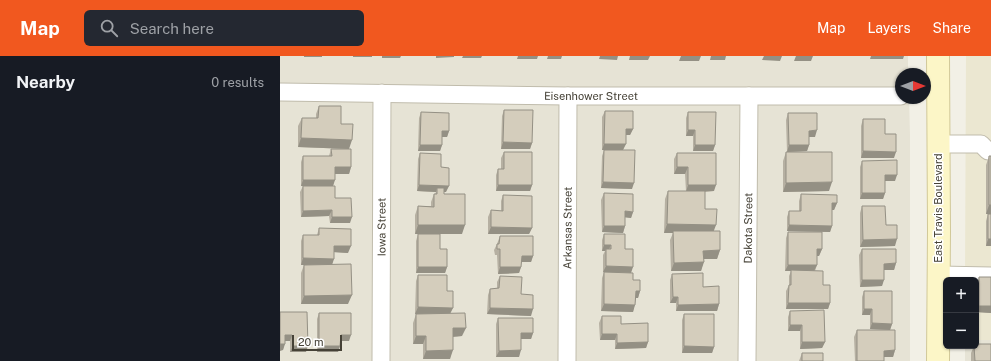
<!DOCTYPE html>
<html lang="en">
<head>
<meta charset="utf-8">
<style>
	body { margin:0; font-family:"Public Sans",sans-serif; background:#242831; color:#f1f3f6 }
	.controls { position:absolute; right:12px; bottom:12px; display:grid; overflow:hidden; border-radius:6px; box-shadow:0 1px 3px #0004 }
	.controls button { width:36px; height:36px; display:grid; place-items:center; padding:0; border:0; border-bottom:1px solid #363941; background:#171b24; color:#f1f3f6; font:20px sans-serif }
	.compass { position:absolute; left:615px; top:12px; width:36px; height:36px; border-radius:50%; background:#171b24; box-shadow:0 1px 3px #0004; rotate:90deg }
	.scale { position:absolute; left:12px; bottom:10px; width:50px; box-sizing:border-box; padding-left:4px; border:2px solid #454136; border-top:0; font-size:11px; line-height:14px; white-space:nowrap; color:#454136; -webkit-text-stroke:3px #fff; paint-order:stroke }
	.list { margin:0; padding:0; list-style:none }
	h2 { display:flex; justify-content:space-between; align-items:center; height:52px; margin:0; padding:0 16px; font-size:17px }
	h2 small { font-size:13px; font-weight:400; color:#9ea1a6 }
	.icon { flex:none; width:22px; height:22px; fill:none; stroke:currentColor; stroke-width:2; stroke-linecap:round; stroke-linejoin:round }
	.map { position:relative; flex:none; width:711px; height:305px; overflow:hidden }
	header { display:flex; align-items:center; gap:24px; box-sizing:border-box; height:56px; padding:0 20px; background:#f1581f; color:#fff }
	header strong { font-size:19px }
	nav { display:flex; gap:22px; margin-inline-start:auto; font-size:14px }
	.search { width:280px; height:36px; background:#242831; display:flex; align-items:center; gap:10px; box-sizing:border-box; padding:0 14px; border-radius:6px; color:#9ea1a6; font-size:15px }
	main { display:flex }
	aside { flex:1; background:#171b24 }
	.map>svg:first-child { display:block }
	.residential { fill:#e6e3d5 }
	.education { fill:#ebe7d1 }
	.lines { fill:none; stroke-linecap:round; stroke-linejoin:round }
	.street-casing { stroke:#c0bcac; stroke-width:19 }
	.secondary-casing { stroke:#d1c898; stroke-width:24 }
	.street { stroke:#fff; stroke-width:17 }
	.secondary { stroke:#fcf6c7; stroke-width:22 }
	.wall { fill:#b6b0a2 }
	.shaded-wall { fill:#949084 }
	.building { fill:#d4cdbc; stroke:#949084 }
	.labels { text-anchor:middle; stroke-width:3; stroke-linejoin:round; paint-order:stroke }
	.street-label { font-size:11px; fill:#454136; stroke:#fff }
</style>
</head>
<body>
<header>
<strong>Map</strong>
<div class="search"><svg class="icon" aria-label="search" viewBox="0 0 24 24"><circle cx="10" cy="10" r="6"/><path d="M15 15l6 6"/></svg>Search here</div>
<nav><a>Map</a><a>Layers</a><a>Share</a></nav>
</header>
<main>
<aside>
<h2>Nearby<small>0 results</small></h2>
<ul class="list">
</ul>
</aside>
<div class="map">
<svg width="711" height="305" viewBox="0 0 711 305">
	<rect width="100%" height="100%" fill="#f2f0e6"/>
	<path class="residential" d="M 0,0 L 628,0 L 628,18 L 621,18 L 621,42 L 629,42 L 630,79 L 630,305 L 0,305 Z
		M 696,284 L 711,284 L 711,305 L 685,305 L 685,290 L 696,290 Z"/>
	<path class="education" d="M 686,0 L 711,0 L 711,284 L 696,284 L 696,224 L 685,224 Z"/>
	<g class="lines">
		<g class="street-casing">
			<g id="street">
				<path id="s1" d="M 0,36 L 288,40 L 621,40"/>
				<path d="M 658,88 L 701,88 L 708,95 L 711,95"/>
				<path d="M 659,219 L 711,220"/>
				<path id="s2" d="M 101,305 L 102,37"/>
				<path id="s3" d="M 287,305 L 288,40"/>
				<path id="s4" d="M 467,305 L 469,40"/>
			</g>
		</g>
		<g class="secondary-casing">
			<path id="secondary" d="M 658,305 L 659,175 L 658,0"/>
		</g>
		<use href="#street" class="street"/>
		<use href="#secondary" class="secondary"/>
	</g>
	<path class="wall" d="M 39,50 L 61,68 L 69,93 L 18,91 L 18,70 L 22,62 L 36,62 L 36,58 Z
		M 224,54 L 252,87 L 250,93 L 221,93 L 222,60 Z
		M 325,55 L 353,73 L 350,79 L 346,79 L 343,94 L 352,133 L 321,132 L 322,100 L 324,94 L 322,94 L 322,61 Z
		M 141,56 L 169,75 L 167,81 L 162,81 L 162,89 L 160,95 L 138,95 L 139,62 Z
		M 408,56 L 435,89 L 433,95 L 413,95 L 413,80 L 406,80 L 406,62 Z
		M 508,57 L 535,81 L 529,81 L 529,89 L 527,95 L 507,96 L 506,64 Z
		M 583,63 L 605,78 L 614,102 L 581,102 L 581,70 Z
		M 51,93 L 71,111 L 69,118 L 55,118 L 53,130 L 55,142 L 70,167 L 50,167 L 49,160 L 21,161 L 20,136 L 23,130 L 21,130 L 21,106 L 23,100 L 49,100 Z
		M 224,96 L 252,129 L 250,135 L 216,135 L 216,119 L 218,113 L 221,113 L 221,102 Z
		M 506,96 L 549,135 L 503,136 L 503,105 Z
		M 140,97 L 161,111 L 166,136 L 164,136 L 164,138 L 182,178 L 135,178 L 135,159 L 138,150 L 151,150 L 151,146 L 154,138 L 155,138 L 156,136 L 137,135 L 138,103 Z
		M 397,97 L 434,135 L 425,136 L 425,153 L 434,175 L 440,194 L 437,203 L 424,203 L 421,215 L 391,215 L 390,184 L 393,177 L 384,177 L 385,143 L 388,135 L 406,135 L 405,118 L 394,118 L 394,103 Z
		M 709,100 L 711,158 L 706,158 L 706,109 Z
		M 582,105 L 615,125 L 605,125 L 605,137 L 603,143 L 580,143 L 580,111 Z
		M 324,137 L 353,156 L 351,162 L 345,161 L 345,170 L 343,177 L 322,176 L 321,144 Z
		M 521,138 L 557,147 L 554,154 L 552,154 L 552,170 L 550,176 L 507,175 L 507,161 L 509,155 L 519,155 L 519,145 Z
		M 223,139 L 252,172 L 249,178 L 208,178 L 208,161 L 211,154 L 221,155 L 221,145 Z
		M 582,150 L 606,169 L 615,190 L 580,191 L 580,157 Z
		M 708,158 L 711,190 L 706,190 L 706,165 Z
		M 39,172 L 68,197 L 54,196 L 52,208 L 68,248 L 21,248 L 21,217 L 24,209 L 31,209 L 21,209 L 21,185 L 23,179 L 37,179 Z
		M 508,176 L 542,193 L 539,200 L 537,200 L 537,209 L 535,215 L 543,229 L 550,247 L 548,253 L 506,253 L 506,235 L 509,229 L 509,220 L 511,215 L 505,215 L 506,182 Z
		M 138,178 L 160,193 L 167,211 L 165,217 L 136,217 L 136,185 Z
		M 324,178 L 345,193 L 353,224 L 360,235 L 358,242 L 356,242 L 353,256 L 321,255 L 322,222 L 324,216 L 323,216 L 323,199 L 325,195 L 322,195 L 322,184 Z
		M 220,180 L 253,200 L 251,206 L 241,206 L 241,211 L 239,217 L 218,218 L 217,199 L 215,199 L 214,194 L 217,188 Z
		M 582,193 L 616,207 L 614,214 L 604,214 L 602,230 L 580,231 L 579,199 Z
		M 392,218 L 423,231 L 439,248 L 437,255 L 396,255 L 396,247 L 390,247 L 390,224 Z
		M 138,219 L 167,235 L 170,258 L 182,280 L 173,281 L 170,303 L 143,303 L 143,288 L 133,288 L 133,267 L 136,258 L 163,258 L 135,258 L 136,225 Z
		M 220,220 L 241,238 L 251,260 L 207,258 L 208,239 L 210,233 L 217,232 L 217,226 Z
		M 699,221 L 711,221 L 711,257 L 696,256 L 697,227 Z
		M 584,235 L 612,268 L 610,274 L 590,273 L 590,259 L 582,259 L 582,241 Z
		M 510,255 L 545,286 L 542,292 L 520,293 L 520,275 L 508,275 L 508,261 Z
		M 0,256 L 26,296 L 10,296 L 10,285 L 5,285 L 3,294 Z
		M 39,257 L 69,285 L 60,285 L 60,290 L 58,296 L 37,296 L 37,263 Z
		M 404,258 L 434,291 L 432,297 L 402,297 L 402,264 Z
		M 322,260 L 341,268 L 368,286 L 366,292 L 335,293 L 335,284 L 320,284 L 319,267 Z
		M 218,262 L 253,277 L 251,283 L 241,283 L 239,301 L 216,301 L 216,268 Z
		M 577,274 L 615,294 L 613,301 L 604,301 L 604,305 L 575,305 L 574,281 Z
		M 694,290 L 696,290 L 711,305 L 691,305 L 691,297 Z
		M 522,297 L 543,305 L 519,305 Z"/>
	<path class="shaded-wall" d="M 24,0 L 42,0 L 42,1 L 24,1 Z
		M 73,0 L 92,0 L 92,1 L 73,1 Z
		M 102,0 L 121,0 L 120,2 L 102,2 Z
		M 156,0 L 174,0 L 174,1 L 156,2 Z
		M 183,0 L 202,0 L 201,2 L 182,2 Z
		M 238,0 L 258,0 L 257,3 L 237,3 Z
		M 268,0 L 282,0 L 281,3 L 267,3 Z
		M 320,0 L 338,0 L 337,4 L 319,3 Z
		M 350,0 L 370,0 L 368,4 L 349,4 Z
		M 401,0 L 421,0 L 419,5 L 399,5 Z
		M 431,0 L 446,0 L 445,4 L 430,4 Z
		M 484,0 L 502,0 L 500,5 L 482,4 Z
		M 516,0 L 533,0 L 531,5 L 514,5 Z
		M 591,0 L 624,0 L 623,3 L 590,3 Z
		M 346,73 L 353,73 L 350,79 L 344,79 Z
		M 408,74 L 415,74 L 413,80 L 406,80 Z
		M 537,74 L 535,81 L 526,81 L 529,75 Z
		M 162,75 L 169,75 L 167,81 L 160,81 Z
		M 21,82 L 72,84 L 69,93 L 18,91 Z
		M 223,86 L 252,87 L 250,93 L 221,93 Z
		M 324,88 L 346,88 L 343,94 L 322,94 Z
		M 140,89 L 162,89 L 160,95 L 138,95 Z
		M 415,89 L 435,89 L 433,95 L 413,95 Z
		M 509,89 L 529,89 L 527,95 L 507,96 Z
		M 583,95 L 616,96 L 614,102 L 581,102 Z
		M 55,111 L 71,111 L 69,118 L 53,118 Z
		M 397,111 L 408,111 L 405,118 L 394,118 Z
		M 605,119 L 617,119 L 615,125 L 602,125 Z
		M 23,124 L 55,124 L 53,130 L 21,130 Z
		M 323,126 L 354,127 L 352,133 L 321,132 Z
		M 552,126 L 549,135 L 503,136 L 506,127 Z
		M 139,129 L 169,130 L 166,136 L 157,136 L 157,132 L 156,136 L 137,135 Z
		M 218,129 L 252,129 L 250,135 L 216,135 Z
		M 408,129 L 436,129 L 434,135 L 406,136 Z
		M 582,137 L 605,137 L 603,143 L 580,143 Z
		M 552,147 L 557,147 L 554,154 L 550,154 Z
		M 709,149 L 711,149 L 711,158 L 706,158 Z
		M 52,154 L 49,160 L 21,161 L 23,155 Z
		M 345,155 L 353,156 L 351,162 L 342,161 Z
		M 52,161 L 72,161 L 70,167 L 50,167 Z
		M 387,168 L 436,169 L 433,177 L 393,175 L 393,177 L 384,177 Z
		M 138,169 L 185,169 L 182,178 L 135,178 Z
		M 509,169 L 552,170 L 550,176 L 507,175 Z
		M 324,170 L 345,170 L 343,177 L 322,176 Z
		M 211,171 L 252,172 L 249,178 L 208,178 Z
		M 617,183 L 615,190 L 580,191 L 583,184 Z
		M 708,183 L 711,183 L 711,190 L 706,190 Z
		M 324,189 L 331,189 L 328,195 L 326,193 L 325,195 L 322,195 Z
		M 54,190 L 71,190 L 68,197 L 52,196 Z
		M 537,193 L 542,193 L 539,200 L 535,200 Z
		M 440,194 L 437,203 L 420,203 L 423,195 Z
		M 242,200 L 253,200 L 251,206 L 239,206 Z
		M 23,202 L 54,203 L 52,209 L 21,209 Z
		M 424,206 L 421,215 L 391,215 L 394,207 Z
		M 616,207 L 614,214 L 602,214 L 604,208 Z
		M 508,209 L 537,209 L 534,215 L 505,215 Z
		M 326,210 L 353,211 L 351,217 L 323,216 Z
		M 138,211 L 167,211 L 165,217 L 136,217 Z
		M 220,211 L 241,211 L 239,217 L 218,218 Z
		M 582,224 L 604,224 L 602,230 L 580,231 Z
		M 356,235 L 360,235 L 358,242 L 353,242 Z
		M 72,239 L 68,248 L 21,248 L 24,240 Z
		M 393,241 L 398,241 L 396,247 L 390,247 Z
		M 508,247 L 550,247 L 548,253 L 506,253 Z
		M 324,248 L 355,249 L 353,256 L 321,255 Z
		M 439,248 L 437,255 L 396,255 L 398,249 Z
		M 699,250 L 711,250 L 711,257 L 696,256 Z
		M 138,251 L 173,252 L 170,258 L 135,258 Z
		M 210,252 L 253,253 L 251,260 L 207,258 Z
		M 584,253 L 592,253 L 590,259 L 582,259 Z
		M 592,267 L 612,268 L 610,274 L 590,273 Z
		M 510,269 L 522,269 L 520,275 L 508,275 Z
		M 173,272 L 186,272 L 182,280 L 170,281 Z
		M 241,277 L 253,277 L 251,283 L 239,283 Z
		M 322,278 L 337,278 L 335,284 L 320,284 Z
		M 5,279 L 12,279 L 10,285 L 3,285 Z
		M 61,279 L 71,279 L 69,285 L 58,285 Z
		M 136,280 L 146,280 L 143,288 L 133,288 Z
		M 368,286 L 366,292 L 335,293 L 337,287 Z
		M 522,286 L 545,286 L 542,292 L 520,293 Z
		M 0,288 L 5,288 L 3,294 L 0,295 Z
		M 13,290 L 28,290 L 26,296 L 10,296 Z
		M 39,290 L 60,290 L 58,296 L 37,296 Z
		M 404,290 L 434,291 L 432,297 L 402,297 Z
		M 173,294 L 170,303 L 143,303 L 146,295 Z
		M 241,294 L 239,301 L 216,301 L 219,295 Z
		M 615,294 L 613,301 L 601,301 L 604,295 Z"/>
	<path class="building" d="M 39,50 L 61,50 L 61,68 L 73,68 L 72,84 L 21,82 L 22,62 L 38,62 Z
		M 224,54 L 253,54 L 252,87 L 223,86 Z
		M 325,55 L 353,55 L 353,73 L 346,73 L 346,88 L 324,88 Z
		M 141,56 L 169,57 L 169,75 L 162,75 L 162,89 L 140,89 Z
		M 408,56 L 436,56 L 435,89 L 415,89 L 415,74 L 408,74 Z
		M 508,57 L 537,57 L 537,74 L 529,75 L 529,89 L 509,89 Z
		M 583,63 L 605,63 L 605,78 L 616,78 L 616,96 L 583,95 Z
		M 51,93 L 71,93 L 71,111 L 55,111 L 55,124 L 23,124 L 23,100 L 52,100 Z
		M 324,94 L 355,94 L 354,127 L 323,126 Z
		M 224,96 L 252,96 L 252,129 L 218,129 L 218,113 L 224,113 Z
		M 506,96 L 552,96 L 552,126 L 506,127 Z
		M 140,97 L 161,98 L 161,111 L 169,112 L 169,130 L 139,129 Z
		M 397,97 L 436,97 L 436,129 L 408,129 L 408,111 L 397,111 Z
		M 709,100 L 711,100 L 711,149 L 709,149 Z
		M 617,104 L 617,119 L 605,119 L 605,137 L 582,137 L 582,105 Z
		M 23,130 L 55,130 L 55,142 L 71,142 L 72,161 L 52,161 L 52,154 L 23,155 Z
		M 157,132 L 164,132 L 164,138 L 185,138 L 185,169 L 138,169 L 138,150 L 154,151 L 154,138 L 157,138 Z
		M 388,135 L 425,135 L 425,153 L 437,153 L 436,169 L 387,168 Z
		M 324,137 L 353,138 L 353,156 L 345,155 L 345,170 L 324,170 Z
		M 521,138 L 557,139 L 557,147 L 552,147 L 552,170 L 509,169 L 509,155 L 521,155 Z
		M 223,139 L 252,140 L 252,172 L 211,171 L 211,154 L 223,155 Z
		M 582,150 L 605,150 L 606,169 L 617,169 L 617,183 L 583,184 Z
		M 708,158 L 711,158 L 711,183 L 708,183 Z
		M 39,172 L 71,173 L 71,190 L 54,190 L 54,203 L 23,202 L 23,179 L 39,179 Z
		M 393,175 L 440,175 L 440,194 L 423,195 L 424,206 L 394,207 Z
		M 508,176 L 542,176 L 542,193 L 537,193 L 537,209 L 508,209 Z
		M 138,178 L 160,178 L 160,193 L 167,193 L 167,211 L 138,211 Z
		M 324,178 L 345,178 L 345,193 L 353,193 L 353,211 L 326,210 L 326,193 L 331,193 L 331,189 L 324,189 Z
		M 220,180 L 253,180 L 253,200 L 242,200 L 241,211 L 220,211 L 220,193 L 217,193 L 217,188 L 219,188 Z
		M 582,193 L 616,193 L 616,207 L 604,208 L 604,224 L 582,224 Z
		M 71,208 L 72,239 L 24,240 L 24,209 Z
		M 511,214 L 543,215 L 543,229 L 550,229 L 550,247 L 508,247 L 509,229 L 511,229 Z
		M 324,216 L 353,217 L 353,224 L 360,224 L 360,235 L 356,235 L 355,249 L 324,248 Z
		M 423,217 L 423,231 L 439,230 L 439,248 L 398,249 L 398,241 L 393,241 L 392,218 Z
		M 138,219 L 167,219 L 167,235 L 173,235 L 173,252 L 138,251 Z
		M 220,220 L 242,221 L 241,238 L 253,239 L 253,253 L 210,252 L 210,233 L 219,232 Z
		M 699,221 L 711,221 L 711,250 L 699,250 Z
		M 584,235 L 612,235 L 612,268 L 592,267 L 592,253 L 584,253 Z
		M 544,254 L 545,286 L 522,286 L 522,269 L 510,269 L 510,255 Z
		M 0,256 L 27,256 L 28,290 L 13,290 L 12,279 L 5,279 L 5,288 L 0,288 Z
		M 39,257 L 71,257 L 71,279 L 61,279 L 60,290 L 39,290 Z
		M 185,257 L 186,272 L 173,272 L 173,294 L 146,295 L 146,280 L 136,280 L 136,258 Z
		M 404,258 L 434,258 L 434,291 L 404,290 Z
		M 322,260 L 341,260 L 341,268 L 368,267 L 368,286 L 337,287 L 337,278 L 322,278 Z
		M 218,262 L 253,262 L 253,277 L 241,277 L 241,294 L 219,295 Z
		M 577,274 L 615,274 L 615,294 L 604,295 L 604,305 L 577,305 Z
		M 696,288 L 711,288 L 711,305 L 695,305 L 694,290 L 696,290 Z
		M 522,297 L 543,297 L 543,305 L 522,305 Z"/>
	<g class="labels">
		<g class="street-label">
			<text dy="4" stroke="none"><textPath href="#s1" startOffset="311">Eisenhower Street</textPath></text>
			<text transform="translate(658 152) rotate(-90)" y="4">East Travis Boulevard</text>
			<text dy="4" stroke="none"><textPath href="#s2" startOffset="134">Iowa Street</textPath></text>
			<text dy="4" stroke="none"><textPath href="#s3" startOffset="133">Arkansas Street</textPath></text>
			<text dy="4" stroke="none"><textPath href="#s4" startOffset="133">Dakota Street</textPath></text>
		</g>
	</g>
</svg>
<div class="controls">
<button>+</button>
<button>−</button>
</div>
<svg class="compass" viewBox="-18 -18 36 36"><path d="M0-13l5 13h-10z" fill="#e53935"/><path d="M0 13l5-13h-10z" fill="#9ea1a6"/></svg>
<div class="scale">20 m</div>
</div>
</main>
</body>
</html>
